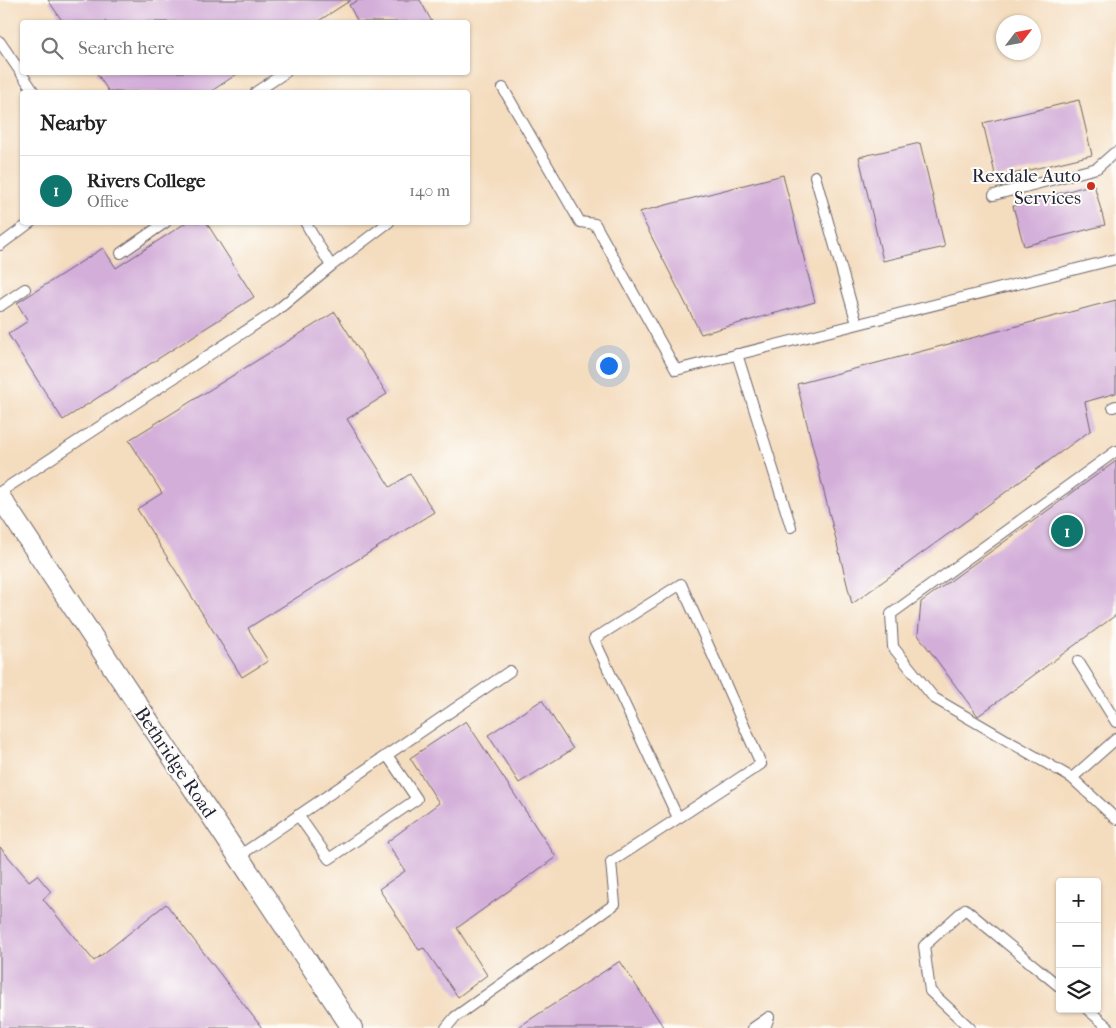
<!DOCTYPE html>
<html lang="en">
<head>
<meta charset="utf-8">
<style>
	body { margin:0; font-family:"IM FELL French Canon",serif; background:#f6f6f6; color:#222 }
	.controls { position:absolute; right:15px; bottom:15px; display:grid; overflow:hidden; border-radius:5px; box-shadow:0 1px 4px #0004 }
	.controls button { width:45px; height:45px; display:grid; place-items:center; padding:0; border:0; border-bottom:1px solid #e0e0e0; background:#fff; color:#222; font:25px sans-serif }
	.compass { position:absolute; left:996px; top:15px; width:45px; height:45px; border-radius:50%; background:#fff; box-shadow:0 1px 4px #0004; rotate:58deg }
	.you { position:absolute; left:608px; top:365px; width:18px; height:18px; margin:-12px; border:4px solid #fff; border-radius:50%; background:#1a73e8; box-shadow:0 0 0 8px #1a73e833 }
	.badge { display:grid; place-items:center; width:32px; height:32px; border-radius:50%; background:#0f766e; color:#fff; font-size:16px; font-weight:700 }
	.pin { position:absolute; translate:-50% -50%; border:2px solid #fff; box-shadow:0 1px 5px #0006 }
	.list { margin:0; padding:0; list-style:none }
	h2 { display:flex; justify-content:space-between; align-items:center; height:65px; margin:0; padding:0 20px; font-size:21px }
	h2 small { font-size:16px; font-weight:400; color:#767676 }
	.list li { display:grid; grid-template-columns:32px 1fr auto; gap:15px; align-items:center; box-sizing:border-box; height:70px; padding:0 20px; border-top:1px solid #e0e0e0 }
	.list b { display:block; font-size:19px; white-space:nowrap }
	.list p { margin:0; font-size:16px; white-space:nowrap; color:#767676 }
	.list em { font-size:16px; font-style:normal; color:#767676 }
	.icon { flex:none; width:28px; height:28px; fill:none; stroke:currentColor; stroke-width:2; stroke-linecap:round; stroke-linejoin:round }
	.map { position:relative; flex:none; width:1116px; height:1028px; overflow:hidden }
	.search { position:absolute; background:#fff; box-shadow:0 1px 4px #0004; left:20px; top:20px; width:450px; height:55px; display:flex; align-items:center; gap:12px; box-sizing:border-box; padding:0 18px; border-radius:5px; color:#767676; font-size:19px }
	.panel { position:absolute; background:#fff; box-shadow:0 1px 4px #0004; left:20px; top:90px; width:450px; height:135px; border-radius:5px }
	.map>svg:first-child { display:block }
	.building { fill:#d3aed9 }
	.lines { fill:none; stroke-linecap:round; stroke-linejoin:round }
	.lane-casing { stroke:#6c6369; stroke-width:12 }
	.street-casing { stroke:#6c6369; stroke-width:22 }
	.lane { stroke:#fff; stroke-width:10 }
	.street { stroke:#fff; stroke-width:20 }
	.poi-dot { fill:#c8321e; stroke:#fdfcf7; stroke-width:2 }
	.labels { text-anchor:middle; stroke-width:4; stroke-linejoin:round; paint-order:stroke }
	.poi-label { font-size:19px; fill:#22223b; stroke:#fdfcf7; text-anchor:end }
	.street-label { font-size:19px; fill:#22223b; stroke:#fdfcf7 }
</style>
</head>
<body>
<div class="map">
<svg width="1116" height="1028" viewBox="0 0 1116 1028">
	<rect width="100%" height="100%" fill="#fdfcf7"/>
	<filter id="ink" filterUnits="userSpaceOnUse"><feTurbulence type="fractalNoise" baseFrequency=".02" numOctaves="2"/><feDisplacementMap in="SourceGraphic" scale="10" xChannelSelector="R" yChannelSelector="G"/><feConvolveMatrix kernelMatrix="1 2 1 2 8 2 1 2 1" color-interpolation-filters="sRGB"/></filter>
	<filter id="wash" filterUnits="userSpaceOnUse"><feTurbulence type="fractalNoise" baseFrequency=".0096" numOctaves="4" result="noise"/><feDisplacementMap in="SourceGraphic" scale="20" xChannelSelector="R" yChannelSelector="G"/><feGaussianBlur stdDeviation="1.12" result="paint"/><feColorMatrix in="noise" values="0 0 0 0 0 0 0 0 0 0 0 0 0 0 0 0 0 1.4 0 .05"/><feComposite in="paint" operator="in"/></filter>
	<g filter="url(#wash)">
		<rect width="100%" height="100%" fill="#f4dcbe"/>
		<g id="blocks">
			<path class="building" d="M 48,0 L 351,0 L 317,22 L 63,22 Z
				M 359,0 L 420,0 L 432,22 L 358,22 L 349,5 Z
				M 96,72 L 240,72 L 210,92 L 109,92 Z
				M 1079,100 L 1092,155 L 996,178 L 983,123 Z
				M 920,143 L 945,247 L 883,261 L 859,157 Z
				M 783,175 L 815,302 L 701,334 L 639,212 Z
				M 1094,184 L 1105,225 L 1024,246 L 1013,206 Z
				M 187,222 L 206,222 L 254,297 L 63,420 L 8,334 L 28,321 L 17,303 L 103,248 L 116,268 Z
				M 1116,300 L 1116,393 L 1085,402 L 1091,430 L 852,604 L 797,384 Z
				M 335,312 L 387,394 L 347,419 L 390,487 L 410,474 L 434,512 L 248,628 L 268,661 L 242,677 L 137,509 L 162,493 L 129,440 Z
				M 1116,461 L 1116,615 L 978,716 L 918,635 L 921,602 Z
				M 542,700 L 573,749 L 519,783 L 488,735 Z
				M 466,721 L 556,857 L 457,928 L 487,975 L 458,997 L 424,948 L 419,950 L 379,889 L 405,871 L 387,842 L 439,803 L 410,758 Z
				M 0,847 L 29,881 L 37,875 L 51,892 L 43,899 L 94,961 L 166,904 L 262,1028 L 0,1028 Z
				M 620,961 L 664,1028 L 517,1028 Z"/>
		</g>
	</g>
	<g filter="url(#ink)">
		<use href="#blocks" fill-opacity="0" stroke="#6c6369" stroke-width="1"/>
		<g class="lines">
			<g class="lane-casing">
				<path id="lane" d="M 0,42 L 34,92
					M 503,88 L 580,222 L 595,224 L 676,370 L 1116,259
					M 256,92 L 286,72
					M 815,176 L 857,324
					M 994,195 L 1097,168 L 1114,153 L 1116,152
					M 0,245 L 31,222
					M 121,253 L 166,222
					M 331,266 L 389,222
					M 0,306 L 25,289
					M 737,354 L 791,527
					M 1113,407 L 1116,406
					M 1116,451 L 891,614 L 893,647 L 934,698 L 1072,778 L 1116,819
					M 0,492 L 276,311 L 331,266 L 305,222
					M 1078,661 L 1116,722
					M 1072,778 L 1116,739
					M 298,815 L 329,859 L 417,799 L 387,755
					M 239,856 L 510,671
					M 1087,1009 L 1109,1028
					M 446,1028 L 455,1017 L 615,904 L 611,862 L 761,764 L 681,584 L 594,639 L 678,818
					M 753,1028 L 769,1017 L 765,1028
					M 970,1028 L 930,991 L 924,946 L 965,909 L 1060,987"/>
			</g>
			<g class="street-casing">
				<path id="street" d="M 0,497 L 352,1028"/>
			</g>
			<use href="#lane" class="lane"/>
			<use href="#street" class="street"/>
		</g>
	</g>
	<circle class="poi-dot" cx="1091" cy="186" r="5"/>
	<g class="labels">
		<g class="poi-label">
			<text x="1081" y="182">Rexdale Auto<tspan x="1081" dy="22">Services</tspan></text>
		</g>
		<g class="street-label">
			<text transform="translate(176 762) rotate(56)" y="7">Bethridge Road</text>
		</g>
	</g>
</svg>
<div class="controls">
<button>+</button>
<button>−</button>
<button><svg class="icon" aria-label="layers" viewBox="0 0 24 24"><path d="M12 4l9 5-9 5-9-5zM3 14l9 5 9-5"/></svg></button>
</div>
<svg class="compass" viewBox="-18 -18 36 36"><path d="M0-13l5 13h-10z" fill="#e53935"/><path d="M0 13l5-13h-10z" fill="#767676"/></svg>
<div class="you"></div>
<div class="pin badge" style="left:1067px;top:531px">1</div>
<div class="search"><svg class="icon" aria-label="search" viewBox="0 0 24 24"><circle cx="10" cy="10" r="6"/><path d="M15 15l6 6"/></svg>Search here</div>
<section class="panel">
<h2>Nearby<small></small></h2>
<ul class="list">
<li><span class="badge">1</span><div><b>Rivers College</b><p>Office</p></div><em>140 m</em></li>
</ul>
</section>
</div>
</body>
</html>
